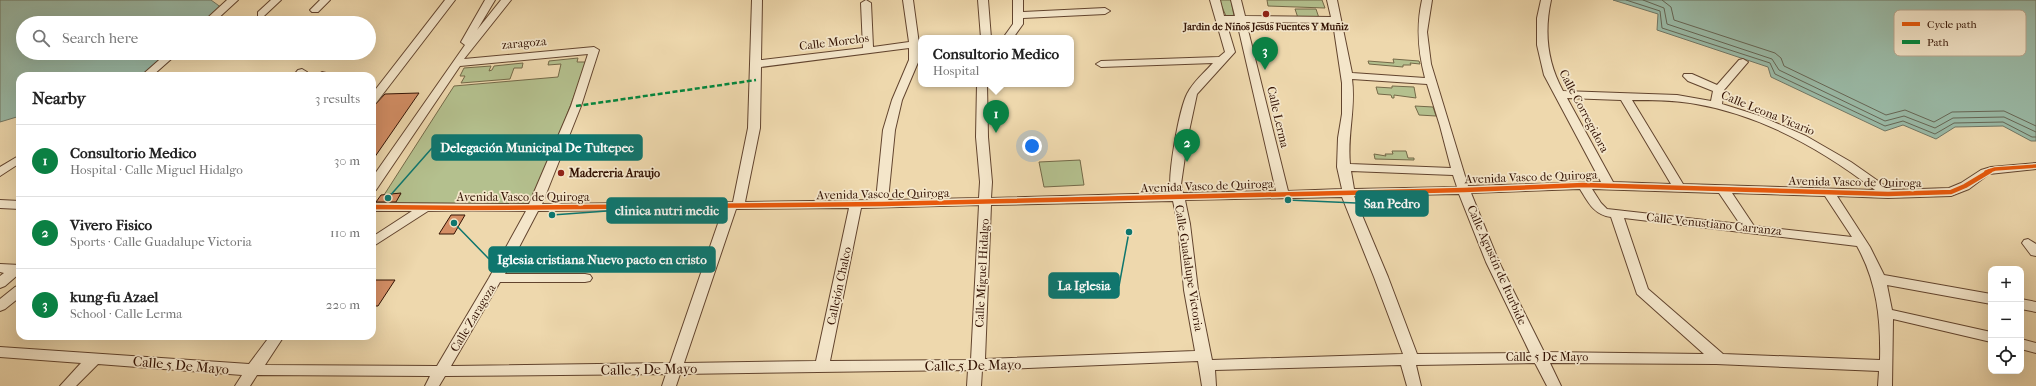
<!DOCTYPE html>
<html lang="en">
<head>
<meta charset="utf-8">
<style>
	body { margin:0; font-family:"IM FELL French Canon",serif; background:#f2f2f2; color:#222 }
	.controls { position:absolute; right:12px; bottom:12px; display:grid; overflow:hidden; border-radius:8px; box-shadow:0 4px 16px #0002 }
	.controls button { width:36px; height:36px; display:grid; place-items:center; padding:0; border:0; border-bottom:1px solid #e0e0e0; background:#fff; color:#222; font:20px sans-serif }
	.you { position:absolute; left:1032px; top:146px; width:14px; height:14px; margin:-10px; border:3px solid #fff; border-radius:50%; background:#1a73e8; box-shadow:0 0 0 6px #1a73e833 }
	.badge { display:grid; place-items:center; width:26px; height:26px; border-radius:50%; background:#0b8043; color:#fff; font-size:13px; font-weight:700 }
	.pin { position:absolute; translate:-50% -33px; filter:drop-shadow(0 1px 2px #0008) }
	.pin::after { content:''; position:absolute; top:21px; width:14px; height:12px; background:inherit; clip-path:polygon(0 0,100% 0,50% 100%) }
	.popup { position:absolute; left:918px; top:35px; width:156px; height:52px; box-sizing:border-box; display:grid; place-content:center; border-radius:8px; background:#fff; filter:drop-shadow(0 1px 3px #0005); font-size:13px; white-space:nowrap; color:#767676 }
	.popup b { font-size:15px; color:#222 }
	.popup::after { content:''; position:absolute; left:50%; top:100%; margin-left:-8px; border:8px solid transparent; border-top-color:#fff }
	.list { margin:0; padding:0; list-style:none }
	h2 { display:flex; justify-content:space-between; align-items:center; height:52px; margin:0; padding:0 16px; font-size:17px }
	h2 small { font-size:13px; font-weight:400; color:#767676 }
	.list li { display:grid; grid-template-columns:26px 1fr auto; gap:12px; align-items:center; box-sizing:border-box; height:72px; padding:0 16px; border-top:1px solid #e0e0e0 }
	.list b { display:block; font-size:15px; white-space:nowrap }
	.list p { margin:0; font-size:13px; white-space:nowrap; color:#767676 }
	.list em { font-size:13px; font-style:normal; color:#767676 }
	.icon { flex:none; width:22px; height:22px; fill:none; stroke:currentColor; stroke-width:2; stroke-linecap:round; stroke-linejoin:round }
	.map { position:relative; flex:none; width:2036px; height:386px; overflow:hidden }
	.search { position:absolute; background:#fff; box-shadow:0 4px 16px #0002; left:16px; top:16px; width:360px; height:44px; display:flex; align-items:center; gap:10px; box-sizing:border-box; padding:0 14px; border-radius:22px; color:#767676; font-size:15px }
	.panel { position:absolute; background:#fff; box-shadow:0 4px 16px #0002; left:16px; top:72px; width:360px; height:268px; border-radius:12px }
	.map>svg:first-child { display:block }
	.green { fill:#b4c08e; stroke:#746948 }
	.water { fill:#9abaa7; stroke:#717765 }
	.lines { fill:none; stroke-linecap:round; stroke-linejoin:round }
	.shore { stroke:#665; stroke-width:1 }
	.building { fill:#d48e65; stroke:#331203 }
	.minor-casing { stroke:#62442e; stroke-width:2 }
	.minor { fill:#f4e6ca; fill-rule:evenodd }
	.quiet { stroke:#00873e; stroke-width:2.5; stroke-dasharray:5 2.5; stroke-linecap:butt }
	.cycleway-far1-casing { stroke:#f4e6ca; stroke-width:5.5 }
	.cycleway-casing { stroke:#f4e6ca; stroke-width:7 }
	.cycleway-far1 { stroke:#e8590c; stroke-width:3.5 }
	.cycleway { stroke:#e8590c; stroke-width:4.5 }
	.poi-dot { fill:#8f2418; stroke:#f4e6ca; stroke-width:1.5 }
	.labels { text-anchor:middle; stroke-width:3.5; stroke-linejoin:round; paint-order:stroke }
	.far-poi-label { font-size:10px; font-weight:bold; fill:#331203; stroke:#f4e6ca }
	.street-label { font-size:12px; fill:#331203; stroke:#f4e6ca }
	.poi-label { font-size:12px; font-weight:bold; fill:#331203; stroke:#f4e6ca; text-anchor:start }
	.near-street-label { font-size:14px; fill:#331203; stroke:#f4e6ca }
	.key { fill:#f4e6ca; stroke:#baa68e; stroke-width:1 }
	.key-label { font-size:11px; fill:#331203 }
	.leader { fill:none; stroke:#0f766e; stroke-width:1.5 }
	.callout-dot { fill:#0f766e; stroke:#f4e6ca; stroke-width:1.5 }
	.callout { fill:#0f766e; stroke:#0f766e; stroke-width:1.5 }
	.callout-label { font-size:13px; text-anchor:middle; font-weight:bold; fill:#fff }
</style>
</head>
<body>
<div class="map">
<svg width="2036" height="386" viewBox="0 0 2036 386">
	<rect width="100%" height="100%" fill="#eed8ad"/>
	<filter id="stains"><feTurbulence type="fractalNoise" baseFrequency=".005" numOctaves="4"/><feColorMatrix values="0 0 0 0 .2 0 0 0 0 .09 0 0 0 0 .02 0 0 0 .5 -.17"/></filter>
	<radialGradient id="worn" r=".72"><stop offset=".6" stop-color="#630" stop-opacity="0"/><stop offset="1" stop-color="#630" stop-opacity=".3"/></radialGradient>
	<path class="green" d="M 1219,0 L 1231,0 L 1234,16 L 1226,16 Z
		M 1267,0 L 1322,0 L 1325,8 L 1268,6 Z
		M 1295,9 L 1316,9 L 1319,18 L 1298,18 Z
		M 578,58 L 577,62 L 587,62 L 533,204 L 394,203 L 401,194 L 384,195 L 454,86 L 558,77 L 561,64 L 548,65 L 549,61 Z
		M 1393,59 L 1419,61 L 1420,64 L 1410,63 L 1411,65 L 1403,65 L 1403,67 L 1369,64 L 1368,61 L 1394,63 Z
		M 523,63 L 522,68 L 514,68 L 510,79 L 461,83 L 465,76 L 460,76 L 464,68 L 491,66 L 489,71 L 492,70 L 494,66 Z
		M 1392,86 L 1414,87 L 1416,98 L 1394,95 L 1394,98 L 1392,98 L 1391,95 L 1378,94 L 1376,87 L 1392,88 Z
		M 1415,106 L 1433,107 L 1436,116 L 1419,115 Z
		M 1392,151 L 1406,151 L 1408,158 L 1414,158 L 1414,160 L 1375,159 L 1374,154 L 1386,156 L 1385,154 L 1393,154 Z
		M 1080,160 L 1084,185 L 1044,187 L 1039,162 Z"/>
	<path class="water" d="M 0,0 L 211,0 L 222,8 L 205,23 L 23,23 L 23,53 L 171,53 L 144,76 L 20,76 L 20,116 L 0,122 Z
		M 1613,0 L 2036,0 L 2036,141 L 2031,141 L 2003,126 L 1955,127 L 1936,139 L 1903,125 L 1885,131 L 1771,77 L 1768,67 L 1657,30 L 1658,14 Z"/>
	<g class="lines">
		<path class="shore" d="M 1626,0 L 1660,11 L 1662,28 L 1770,63 L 1775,74 L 1885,126 L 1903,121 L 1935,134 L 1954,123 L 2003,122 L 2032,137 L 2036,137
			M 1643,0 L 1664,8 L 1667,24 L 1772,59 L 1779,70 L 1885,121 L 1904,116 L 1935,128 L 1953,118 L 2004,117 L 2036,132
			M 1662,0 L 1671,7 L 1674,20 L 1775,53 L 1781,58 L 1784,66 L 1886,115 L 1905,110 L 1934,122 L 1952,112 L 2004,111 L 2036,126"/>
	</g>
	<path class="building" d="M 419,93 L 372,161 L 372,108 L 385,94 Z
		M 401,193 L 396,202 L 376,202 L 381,195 Z
		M 451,215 L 465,215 L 454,234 L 439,234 Z
		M 372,280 L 395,280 L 378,306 L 372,306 Z"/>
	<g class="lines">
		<g class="minor-casing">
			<path id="minor" d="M 227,0 L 238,0 L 213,23 L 202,23 Z
				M 271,0 L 281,0 L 264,16 L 258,16 L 258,12 Z
				M 320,0 L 330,0 L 318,12 L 312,12 L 310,10 Z
				M 445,0 L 455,0 L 376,103 L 372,104 L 372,94 Z
				M 485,0 L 495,0 L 477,30 L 501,0 L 511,0 L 464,59 L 594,47 L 599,50 L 581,106 L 542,204 L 733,202 L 748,128 L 752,0 L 762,0 L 761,60 L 863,48 L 861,3 L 866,0 L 871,3 L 873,47 L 909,42 L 903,0 L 913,0 L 919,44 L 919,60 L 902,100 L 895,130 L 888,200 L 979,198 L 980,182 L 976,137 L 977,84 L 987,84 L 988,137 L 992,182 L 991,198 L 1171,193 C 1167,177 1179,110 1187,94 C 1193,82 1204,73 1213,63 L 1101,67 L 1096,64 L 1101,61 L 1219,57 L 1225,52 L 1210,0 L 1220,0 L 1224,16 L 1235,16 L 1231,0 L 1241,0 L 1245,16 L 1331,17 L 1327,0 L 1337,0 L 1352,73 L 1425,78 C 1418,51 1416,27 1422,0 L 1432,0 L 1427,32 L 1431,64 L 1468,186 L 1601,182 L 1544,75 L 1537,45 L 1537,18 L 1541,0 L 1551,0 C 1544,32 1547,62 1563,91 L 1677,95 L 1711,101 L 1713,91 L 1688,81 L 1683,76 L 1684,74 L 1692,74 L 1717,85 L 1739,60 L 1743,59 L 1748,62 L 1724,90 L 1722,104 L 1760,116 L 1806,136 L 1851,162 L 1891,190 L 1949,188 L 1961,183 L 1981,170 L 1991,167 L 2036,163 L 2036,169 L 1989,174 L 1969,189 L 1951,196 L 1888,198 L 1837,196 L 1870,247 L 1884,275 L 1991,294 L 1991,304 L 1887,285 L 1892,310 L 1991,332 L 1991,342 L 1893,319 L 1892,386 L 1878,386 L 1879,371 L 1716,364 L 1550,363 L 1561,386 L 1547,386 L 1535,363 L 1416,365 L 1421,386 L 1407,386 L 1401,365 L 1215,370 L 1216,386 L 1202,386 L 1198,361 L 982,370 L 981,386 L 967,386 L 968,370 L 680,374 L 676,386 L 662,386 L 666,374 L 445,376 L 439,386 L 425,386 L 430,376 L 257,375 L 250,386 L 235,386 L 242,375 L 98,364 L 76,386 L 60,386 L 81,363 L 0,357 L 0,347 L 249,364 L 270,336 L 284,336 L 265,365 L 437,366 L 489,278 L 526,211 L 428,211 L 372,247 L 372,237 L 412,211 L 372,211 L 372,203 L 529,204 L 571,106 L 588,54 L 460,66 L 376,190 L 372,191 L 372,178 L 465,45 L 461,42 ZM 1226,22 L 1237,22 L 1276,191 L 1183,193 L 1181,184 L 1188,136 L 1197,94 L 1235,52 ZM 1246,22 L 1333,23 L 1342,83 L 1342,114 L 1338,138 L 1337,167 L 1342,189 L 1288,191 ZM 909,48 L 909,60 L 892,100 L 883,130 L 876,200 L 745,202 L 760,128 L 761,67 ZM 1352,79 L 1427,84 L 1440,126 L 1451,168 L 1350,164 C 1347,135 1356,108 1352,79 ZM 1567,98 L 1621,100 L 1671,184 L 1613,182 ZM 1632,100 C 1653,100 1675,100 1696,104 C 1761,115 1823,150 1875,190 L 1683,184 ZM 1351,171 L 1453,175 L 1457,187 L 1354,189 ZM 1580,189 C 1588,202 1594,215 1611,217 L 1637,294 L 1704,354 L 1544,352 L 1499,262 L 1471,193 ZM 1592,189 L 1719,193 L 1740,224 L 1607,209 L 1601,203 ZM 1732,193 L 1825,196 L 1852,237 L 1754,226 ZM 1459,194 L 1486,262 L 1530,353 L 1417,354 L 1388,277 L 1354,196 ZM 1342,197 L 1374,277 L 1403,354 L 1212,360 L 1198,290 L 1190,224 L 1185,200 ZM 1173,201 L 1178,224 L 1184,290 L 1195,351 L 985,359 L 991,205 ZM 979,205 L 971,360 L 830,361 L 861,208 ZM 849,208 L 816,361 L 684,363 L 736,209 ZM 723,209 L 670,363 L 451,366 L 500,282 L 585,282 L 590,281 L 592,278 L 590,275 L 585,274 L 505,274 L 538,211 ZM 1624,218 L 1857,246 C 1877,282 1881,319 1880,360 L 1723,354 L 1648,289 Z
				M 978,0 L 988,0 L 991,38 L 981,38 Z
				M 1013,0 L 1023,0 L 1023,12 L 1105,8 L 1110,11 L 1105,14 L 1023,18 L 1023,24 L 1013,38 L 1003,38 L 1013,24 Z
				M 167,53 L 178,53 L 152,76 L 141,76 Z
				M 302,69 L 307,72 L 304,76 L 293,76 L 298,70 Z
				M 322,72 L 326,73 L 326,76 L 316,76 Z
				M 20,155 L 20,163 L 0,176 L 0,167 Z
				M 0,200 L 20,201 L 20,209 L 0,208 Z
				M 2028,239 L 2036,244 L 2036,256 L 2031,255 L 2022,243 L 2024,240 Z
				M 0,264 L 20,265 L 20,273 L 5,286 L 0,288 L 0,276 L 4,273 L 0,272 Z
				M 20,285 L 20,297 L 5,309 L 0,311 L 0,299 L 15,287 Z
				M 2021,299 L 2036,302 L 2036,312 L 2021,309 Z
				M 2021,339 L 2036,343 L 2036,353 L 2021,349 Z"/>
		</g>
		<use href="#minor" class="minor"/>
		<path class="quiet" d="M 576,106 L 756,80"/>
		<g class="cycleway-far1-casing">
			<path id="cycleway-far1" d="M 1986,172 L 1995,169 L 2036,166"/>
		</g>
		<g class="cycleway-casing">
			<path id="cycleway" d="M 372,207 L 472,208 L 882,204 L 1464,190 L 1583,185 L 1888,194 L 1951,192 L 1965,186 L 1990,171"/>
		</g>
		<use href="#cycleway-far1" class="cycleway-far1"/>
		<use href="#cycleway" class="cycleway"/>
	</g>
	<g class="poi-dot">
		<circle cx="1266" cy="14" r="4"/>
		<circle cx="561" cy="173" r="4"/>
	</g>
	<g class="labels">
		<g class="far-poi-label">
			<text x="1266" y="30">Jardin de Niños Jesús Fuentes Y Muñiz</text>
		</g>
		<g class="street-label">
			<text transform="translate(834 42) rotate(-7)" y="4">Calle Morelos</text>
			<text transform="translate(524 43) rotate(-5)" y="4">zaragoza</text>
			<text transform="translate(1584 111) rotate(62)" y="4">Calle Corregidora</text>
			<text transform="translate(1768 113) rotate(22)" y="4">Calle Leona Vicario</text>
			<text transform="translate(1278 117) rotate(77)" y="4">Calle Lerma</text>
			<text transform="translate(1531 177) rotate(-2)" y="4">Avenida Vasco de Quiroga</text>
			<text transform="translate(1855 182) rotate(1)" y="4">Avenida Vasco de Quiroga</text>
			<text transform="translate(1207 186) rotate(-2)" y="4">Avenida Vasco de Quiroga</text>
			<text transform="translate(883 194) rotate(-1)" y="4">Avenida Vasco de Quiroga</text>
			<text x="523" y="201">Avenida Vasco de Quiroga</text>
			<text transform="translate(1714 224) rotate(6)" y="4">Calle Venustiano Carranza</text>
			<text transform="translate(1497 265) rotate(66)" y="4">Calle Agustín de Iturbide</text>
			<text transform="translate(1189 268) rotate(81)" y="4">Calle Guadalupe Victoria</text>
			<text transform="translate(982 273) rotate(-87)" y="4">Calle Miguel Hidalgo</text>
			<text transform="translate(839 286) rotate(-78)" y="4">Callejón Chalco</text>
			<text transform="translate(473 318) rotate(-59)" y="4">Calle Zaragoza</text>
			<text x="1547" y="361">Calle 5 De Mayo</text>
		</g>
		<g class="poi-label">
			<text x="569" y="177">Madereria Araujo</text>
		</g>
		<g class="near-street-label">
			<text transform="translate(181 365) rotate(5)" y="5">Calle 5 De Mayo</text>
			<text transform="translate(973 365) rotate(-1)" y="5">Calle 5 De Mayo</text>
			<text transform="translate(649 369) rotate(-1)" y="5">Calle 5 De Mayo</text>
		</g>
	</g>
	<rect x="1894" y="10" width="132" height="46" rx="6" class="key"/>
	<rect x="1902" y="22" width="18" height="4" fill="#e8590c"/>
	<rect x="1902" y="40" width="18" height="4" fill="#00873e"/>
	<g class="key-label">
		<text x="1927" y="28">Cycle path</text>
		<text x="1927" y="46">Path</text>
	</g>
	<path class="leader" d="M388 198L432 148M1288 200L1356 203M552 215L607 211M454 223L489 259M1129 232L1119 286"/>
	<g class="callout-dot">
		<circle cx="388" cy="198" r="4"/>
		<circle cx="1288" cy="200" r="4"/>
		<circle cx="552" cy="215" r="4"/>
		<circle cx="454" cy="223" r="4"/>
		<circle cx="1129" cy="232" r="4"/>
	</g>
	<g class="callout">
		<rect x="432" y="135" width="210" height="25" rx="4"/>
		<rect x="1356" y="191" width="72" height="25" rx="4"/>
		<rect x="607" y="198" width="120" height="25" rx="4"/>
		<rect x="489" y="247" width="226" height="25" rx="4"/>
		<rect x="1049" y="273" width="70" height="25" rx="4"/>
	</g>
	<g class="callout-label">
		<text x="537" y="152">Delegación Municipal De Tultepec</text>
		<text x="1392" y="208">San Pedro</text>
		<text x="667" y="215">clinica nutri medic</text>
		<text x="602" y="264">Iglesia cristiana Nuevo pacto en cristo</text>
		<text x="1084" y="290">La Iglesia</text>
	</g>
	<rect width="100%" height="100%" filter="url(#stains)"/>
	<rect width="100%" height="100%" fill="url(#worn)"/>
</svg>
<div class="controls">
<button>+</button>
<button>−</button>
<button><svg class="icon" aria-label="locate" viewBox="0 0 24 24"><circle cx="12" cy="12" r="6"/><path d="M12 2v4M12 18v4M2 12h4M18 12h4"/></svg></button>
</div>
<div class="you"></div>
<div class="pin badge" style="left:996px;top:133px">1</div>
<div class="popup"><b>Consultorio Medico</b>Hospital</div>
<div class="pin badge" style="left:1187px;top:162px">2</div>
<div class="pin badge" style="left:1265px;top:70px">3</div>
<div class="search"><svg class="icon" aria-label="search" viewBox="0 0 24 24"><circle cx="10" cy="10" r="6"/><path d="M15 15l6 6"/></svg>Search here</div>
<section class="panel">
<h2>Nearby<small>3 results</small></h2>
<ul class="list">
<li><span class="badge">1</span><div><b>Consultorio Medico</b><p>Hospital · Calle Miguel Hidalgo</p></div><em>30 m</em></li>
<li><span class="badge">2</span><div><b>Vivero Fisico</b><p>Sports · Calle Guadalupe Victoria</p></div><em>110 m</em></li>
<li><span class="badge">3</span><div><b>kung-fu Azael</b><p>School · Calle Lerma</p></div><em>220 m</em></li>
</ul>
</section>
</div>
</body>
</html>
